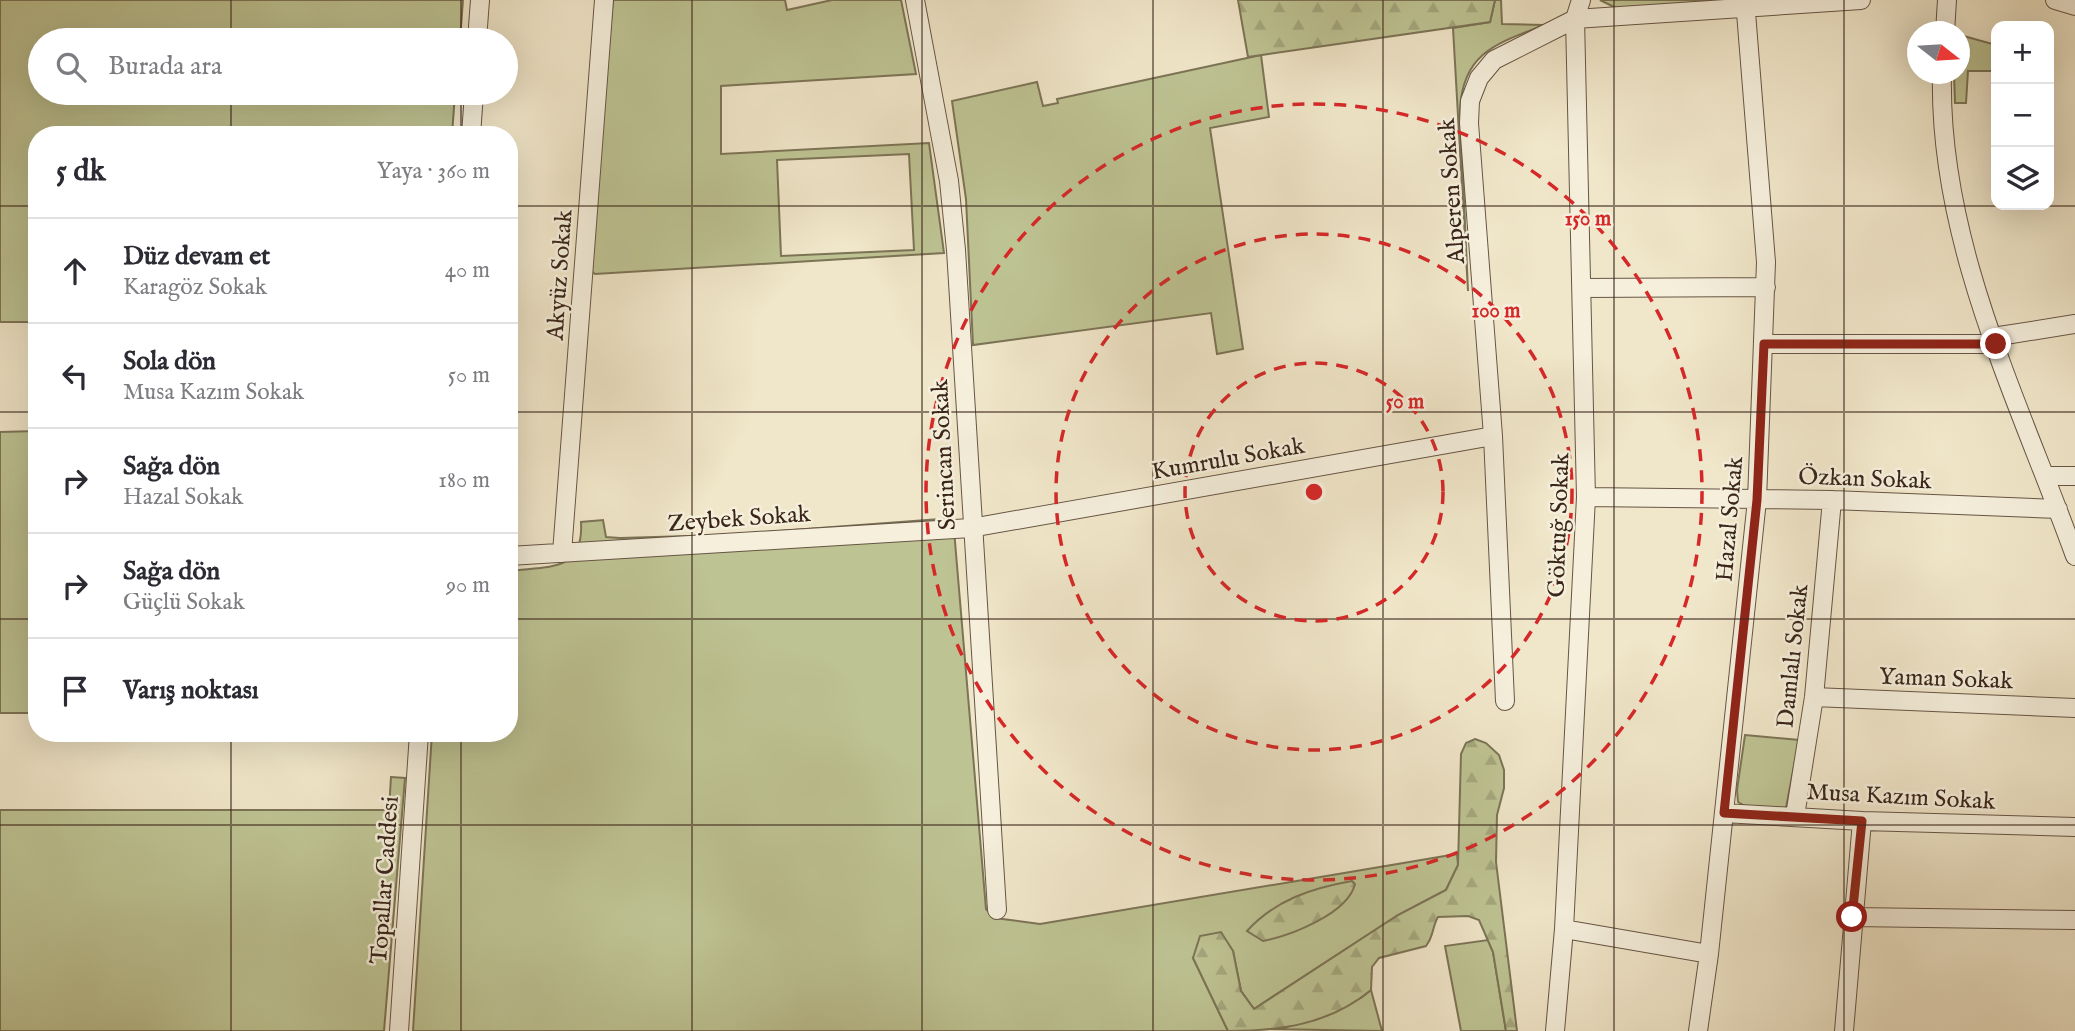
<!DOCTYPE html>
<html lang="tr">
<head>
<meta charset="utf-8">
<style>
	body { margin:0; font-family:"IM FELL English",serif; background:#f2f2f3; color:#2b2b33 }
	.controls { position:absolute; right:21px; top:21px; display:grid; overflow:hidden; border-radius:14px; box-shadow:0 7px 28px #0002 }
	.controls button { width:63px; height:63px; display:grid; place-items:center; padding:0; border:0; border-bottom:2px solid #e1e1e2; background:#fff; color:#2b2b33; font:35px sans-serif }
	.compass { position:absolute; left:1907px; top:21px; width:63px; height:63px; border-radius:50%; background:#fff; box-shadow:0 7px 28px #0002; rotate:107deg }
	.stop { position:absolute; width:21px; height:21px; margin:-16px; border:5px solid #8f2418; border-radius:50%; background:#fff }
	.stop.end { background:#8f2418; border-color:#fff; box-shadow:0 2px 7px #0008 }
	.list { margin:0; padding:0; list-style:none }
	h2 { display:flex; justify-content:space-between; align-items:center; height:91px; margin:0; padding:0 28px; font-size:30px }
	h2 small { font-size:23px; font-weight:400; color:#7c7c81 }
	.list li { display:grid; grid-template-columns:46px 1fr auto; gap:21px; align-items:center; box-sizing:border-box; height:105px; padding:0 28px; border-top:2px solid #e1e1e2 }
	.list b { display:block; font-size:26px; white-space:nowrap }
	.list p { margin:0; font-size:23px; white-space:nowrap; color:#7c7c81 }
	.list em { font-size:23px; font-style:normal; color:#7c7c81 }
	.icon { flex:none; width:38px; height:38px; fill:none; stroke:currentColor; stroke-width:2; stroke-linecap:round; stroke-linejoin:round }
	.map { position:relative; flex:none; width:2075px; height:1031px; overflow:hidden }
	.search { position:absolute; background:#fff; box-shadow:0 7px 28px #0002; left:28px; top:28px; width:490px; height:77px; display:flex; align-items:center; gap:18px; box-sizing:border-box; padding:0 24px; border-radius:38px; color:#7c7c81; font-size:26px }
	.panel { position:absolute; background:#fff; box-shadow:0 7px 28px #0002; left:28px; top:126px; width:490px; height:616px; border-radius:28px }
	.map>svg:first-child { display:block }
	.green { fill:#bec393; stroke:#7c7456; stroke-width:2; fill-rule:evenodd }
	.forest { fill:url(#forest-firs); stroke:#7c7456; stroke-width:2 }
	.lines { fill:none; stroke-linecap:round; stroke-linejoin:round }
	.minor-casing { stroke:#675545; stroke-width:20 }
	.minor { stroke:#f5efdc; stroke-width:18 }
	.route { stroke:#8f2418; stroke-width:9 }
	.grid { fill:none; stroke:#392519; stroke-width:2; stroke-opacity:0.55 }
	.ring { fill:none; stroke:#d62828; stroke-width:3.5; stroke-dasharray:12 9 }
	.labels { text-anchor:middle; stroke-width:5; stroke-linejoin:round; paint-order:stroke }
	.street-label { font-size:24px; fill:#392519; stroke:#f5efdc }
	.centre { fill:#d62828; stroke:#f5efdc; stroke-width:3.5 }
	.ring-label { font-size:21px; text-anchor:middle; font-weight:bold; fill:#d62828; stroke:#f5efdc; stroke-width:5; stroke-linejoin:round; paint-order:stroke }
</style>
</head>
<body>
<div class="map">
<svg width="2075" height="1031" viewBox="0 0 2075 1031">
	<defs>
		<pattern id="forest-firs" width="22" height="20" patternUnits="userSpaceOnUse" patternTransform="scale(1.75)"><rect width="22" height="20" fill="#bec393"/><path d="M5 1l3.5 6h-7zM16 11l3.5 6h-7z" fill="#a4a77e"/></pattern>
	</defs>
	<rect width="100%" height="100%" fill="#f0e6c9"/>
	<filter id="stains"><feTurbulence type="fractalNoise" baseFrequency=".00286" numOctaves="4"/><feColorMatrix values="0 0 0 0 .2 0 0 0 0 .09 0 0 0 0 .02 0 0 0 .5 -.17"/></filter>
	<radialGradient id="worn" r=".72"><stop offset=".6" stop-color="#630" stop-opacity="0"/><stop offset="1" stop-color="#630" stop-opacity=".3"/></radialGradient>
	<path class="green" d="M 0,0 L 463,0 L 460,40 L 40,40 L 40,93 L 455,93 L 452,135 L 37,135 L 37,322 L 0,322 Z
		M 613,0 L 785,0 L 787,10 L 832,0 L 901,0 L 916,74 L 721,86 L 721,154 L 929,143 L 944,253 L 595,274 L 590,270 L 589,258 ZM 909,154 L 914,250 L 781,256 L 777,160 Z
		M 1495,0 L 1501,0 L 1502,24 L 1544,25 C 1498,43 1463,52 1460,109 L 1468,291 L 1453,28 L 1490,22 Z
		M 1600,0 L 1729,0 L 1616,8 Z
		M 1960,35 L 1996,45 L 1996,71 L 1968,71 L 1966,103 L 1955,103 L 1954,74 L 1960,74 Z
		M 1261,55 L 1269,117 L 1210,128 L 1243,349 L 1217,354 L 1211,313 L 973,345 L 966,199 L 952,101 L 1037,82 L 1043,106 L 1058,103 L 1057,99 Z
		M 37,431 L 37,713 L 0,713 L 0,432 Z
		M 953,518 L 986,909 L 995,918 L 1040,924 L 1457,854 L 1458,865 L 1446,890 L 1398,915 L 1254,1009 L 1241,991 L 1233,951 L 1193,958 L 1228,1031 L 413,1031 L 432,733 L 509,733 L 509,571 C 548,566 584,573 581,522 L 603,520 L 606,537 L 620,538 L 724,535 Z
		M 1745,735 L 1799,740 L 1786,808 L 1745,806 L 1738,802 L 1737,790 Z
		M 391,777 L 405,778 L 384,1031 L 0,1031 L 0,810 L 389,810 Z
		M 1488,940 L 1493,952 L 1506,1031 L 1461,1031 L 1445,946 Z
		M 1371,990 L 1382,1031 L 1265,1029 L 1282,1029 L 1362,997 Z"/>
	<path class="forest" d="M 1238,0 L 1495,0 L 1490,22 L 1248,57 Z
		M 1475,739 L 1486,743 L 1499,755 L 1504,770 L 1504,788 L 1497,815 L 1496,862 L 1517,1031 L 1506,1031 L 1493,952 L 1479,920 L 1468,916 L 1438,917 C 1432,927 1434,936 1426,946 L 1379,958 L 1372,967 L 1371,990 C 1329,1025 1278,1031 1228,1031 L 1193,958 L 1200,936 L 1221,932 L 1233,951 L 1241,991 L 1254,1009 L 1398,915 L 1446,890 L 1458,865 L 1461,754 L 1466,743 Z
		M 1352,881 L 1355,884 C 1348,914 1289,936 1263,941 L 1247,931 C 1275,900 1312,888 1352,881 Z"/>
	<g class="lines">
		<g class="minor-casing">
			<path id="minor" d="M 915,0 L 949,181 L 956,250 L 997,910
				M 2055,0 L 2075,6
				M 1945,32 L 1947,0
				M 477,40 L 480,0
				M 1942,74 C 1938,242 2019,401 2075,556
				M 471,135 L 474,93
				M 1582,288 L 1766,287
				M 1993,337 L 2075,324
				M 1764,344 L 1995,344
				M 2046,476 L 2075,476
				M 1586,497 L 1832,500 L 2058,509
				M 562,553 L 604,0
				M 509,556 L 971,528 L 1493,436
				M 1814,697 L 2075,708
				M 1505,701 L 1493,436 L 1469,123 L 1470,101 L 1479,78 L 1494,60 L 1575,19 L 1861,0
				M 1724,813 L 1862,821 L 2075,827
				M 1795,816 L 1814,697 L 1832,500
				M 1852,917 L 2075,920
				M 1564,929 L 1709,954
				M 399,1031 L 419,733
				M 1555,1031 L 1564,929 L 1586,497 L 1575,19 L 1581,0
				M 1698,1031 L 1709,954 L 1757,500 L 1766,262 L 1745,0
				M 1844,1031 L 1862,821"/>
		</g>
		<use href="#minor" class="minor"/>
	</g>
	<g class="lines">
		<path class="route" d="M 1852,917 L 1862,821 L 1724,813 L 1757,500 L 1764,344 L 1996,344"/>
	</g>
	<path class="grid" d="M 231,0 L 231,40M 461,0 L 461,40M 692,0 L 692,1031M 922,0 L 922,1031M 1153,0 L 1153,1031M 1383,0 L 1383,1031M 1614,0 L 1614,1031M 1844,0 L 1844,1031M 231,93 L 231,135M 461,93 L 461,135M 0,206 L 37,206M 509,206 L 2075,206M 0,412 L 37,412M 509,412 L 2075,412M 0,619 L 37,619M 509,619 L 2075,619M 231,733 L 231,1031M 461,733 L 461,1031M 0,825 L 2075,825"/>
	<g class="ring">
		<circle cx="1314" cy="492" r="129"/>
		<circle cx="1314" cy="492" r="258"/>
		<circle cx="1314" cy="492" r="388"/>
	</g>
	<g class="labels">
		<g class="street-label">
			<text transform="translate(1451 191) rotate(-94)" y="8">Alperen Sokak</text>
			<text transform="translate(559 275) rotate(-86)" y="8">Akyüz Sokak</text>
			<text transform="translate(943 455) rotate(-93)" y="8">Serincan Sokak</text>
			<text transform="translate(1228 458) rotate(-10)" y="8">Kumrulu Sokak</text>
			<text transform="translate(1865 478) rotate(2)" y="8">Özkan Sokak</text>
			<text transform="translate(739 518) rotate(-4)" y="8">Zeybek Sokak</text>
			<text transform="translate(1729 519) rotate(-85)" y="8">Hazal Sokak</text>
			<text transform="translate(1558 525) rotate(-88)" y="8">Göktuğ Sokak</text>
			<text transform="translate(1792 656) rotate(-84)" y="8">Damlalı Sokak</text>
			<text transform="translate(1946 678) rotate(2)" y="8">Yaman Sokak</text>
			<text transform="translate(1901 796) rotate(3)" y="8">Musa Kazım Sokak</text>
			<text transform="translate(384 880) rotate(-86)" y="8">Topallar Caddesi</text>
		</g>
	</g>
	<circle cx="1314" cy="492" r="10" class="centre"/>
	<g class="ring-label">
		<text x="1588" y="225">150 m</text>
		<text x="1496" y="317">100 m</text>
		<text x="1405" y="408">50 m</text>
	</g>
	<rect width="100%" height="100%" filter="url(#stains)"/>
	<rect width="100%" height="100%" fill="url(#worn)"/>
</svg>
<div class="controls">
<button>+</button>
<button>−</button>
<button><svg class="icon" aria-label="layers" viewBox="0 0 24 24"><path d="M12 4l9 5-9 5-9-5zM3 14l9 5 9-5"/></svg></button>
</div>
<svg class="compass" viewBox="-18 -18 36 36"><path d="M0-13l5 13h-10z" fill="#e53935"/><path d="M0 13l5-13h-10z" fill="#7c7c81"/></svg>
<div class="stop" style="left:1852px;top:917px"></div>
<div class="stop end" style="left:1996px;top:344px"></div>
<div class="search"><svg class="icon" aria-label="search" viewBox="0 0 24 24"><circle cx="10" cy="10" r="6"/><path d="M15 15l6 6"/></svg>Burada ara</div>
<section class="panel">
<h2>5 dk<small>Yaya · 360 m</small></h2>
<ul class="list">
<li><svg class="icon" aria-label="ahead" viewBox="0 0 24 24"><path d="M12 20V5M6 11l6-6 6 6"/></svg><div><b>Düz devam et</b><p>Karagöz Sokak</p></div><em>40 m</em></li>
<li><svg class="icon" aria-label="left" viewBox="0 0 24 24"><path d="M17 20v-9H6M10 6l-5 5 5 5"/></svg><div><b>Sola dön</b><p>Musa Kazım Sokak</p></div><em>50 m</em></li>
<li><svg class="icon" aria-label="right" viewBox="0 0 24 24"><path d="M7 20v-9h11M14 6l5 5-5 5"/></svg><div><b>Sağa dön</b><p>Hazal Sokak</p></div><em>180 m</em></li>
<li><svg class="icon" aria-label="right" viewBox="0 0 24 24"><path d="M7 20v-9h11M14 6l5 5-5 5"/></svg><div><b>Sağa dön</b><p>Güçlü Sokak</p></div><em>90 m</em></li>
<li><svg class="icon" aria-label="arrive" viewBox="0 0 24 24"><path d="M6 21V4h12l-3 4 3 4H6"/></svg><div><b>Varış noktası</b></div></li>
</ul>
</section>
</div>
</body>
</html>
